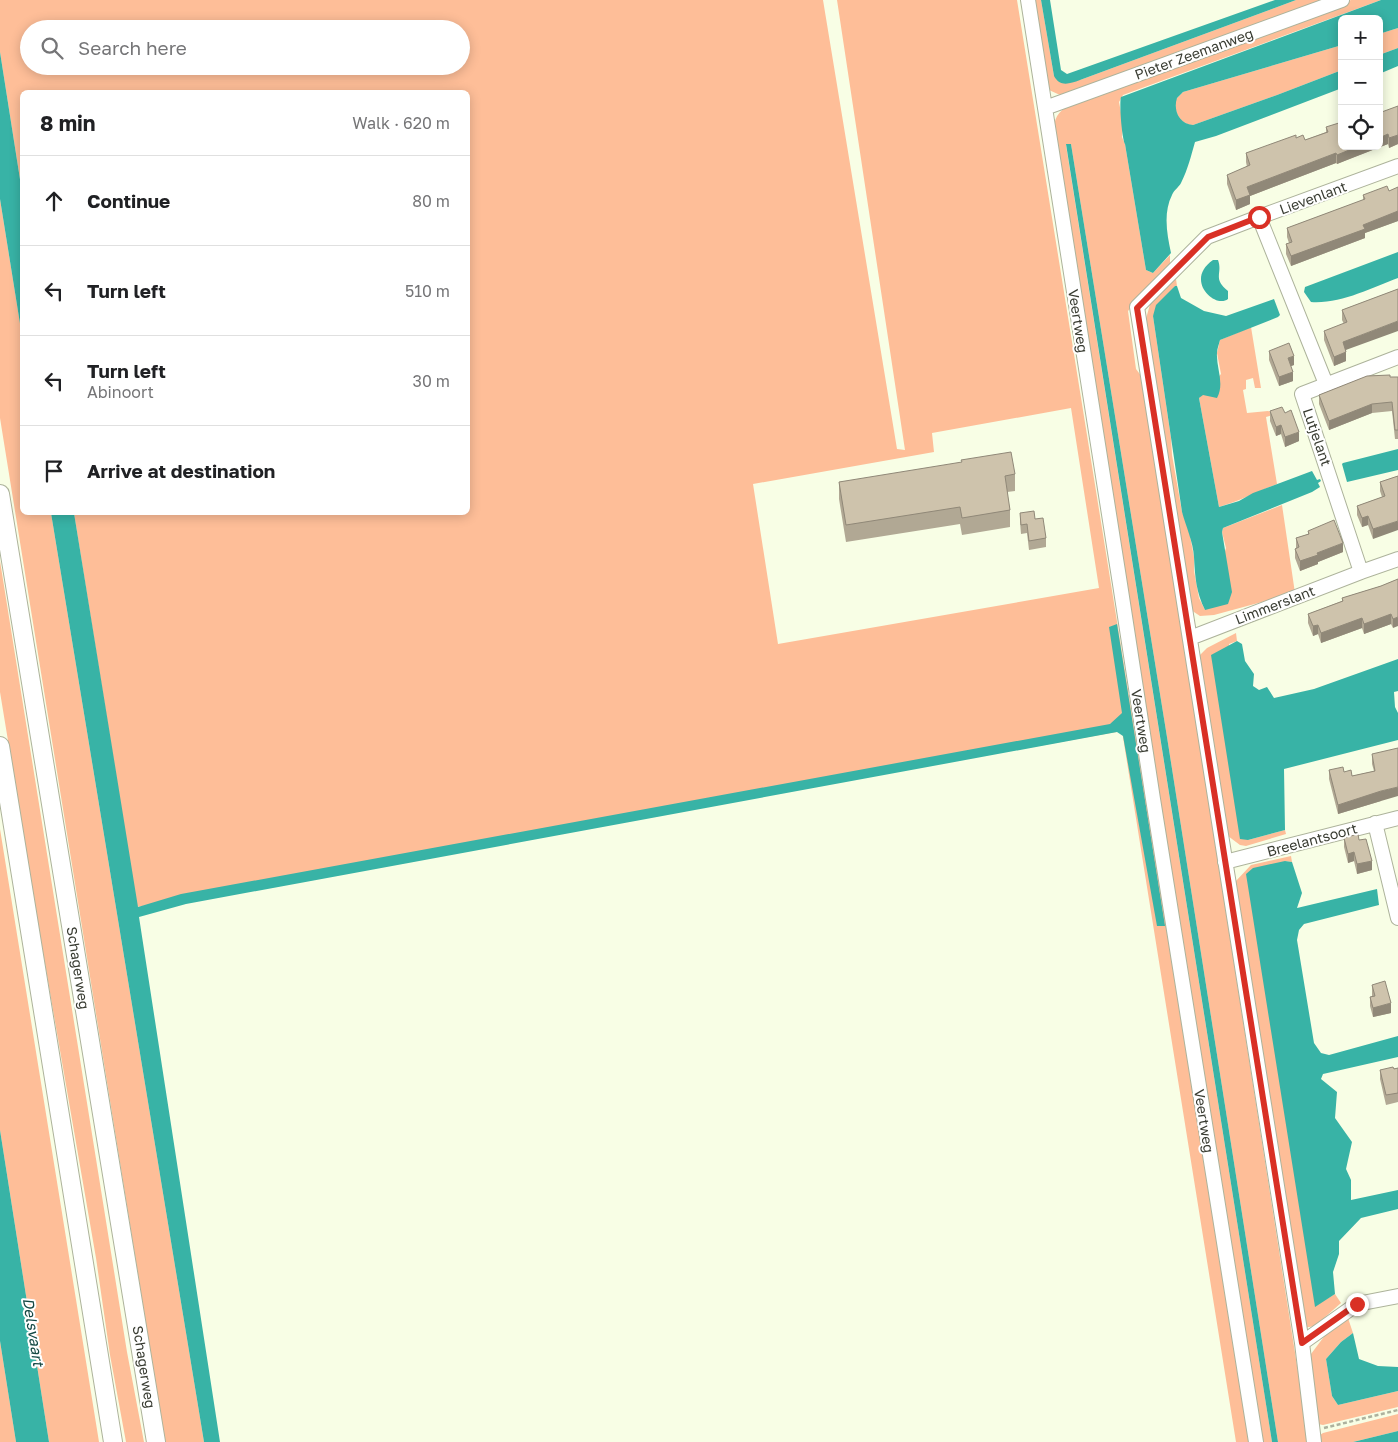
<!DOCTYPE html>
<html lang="en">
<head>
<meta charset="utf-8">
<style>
	body { margin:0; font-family:"Golos Text",sans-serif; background:#f2f2f2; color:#202124 }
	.controls { position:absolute; right:15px; top:15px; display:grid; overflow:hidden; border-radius:8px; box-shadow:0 2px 12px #0003 }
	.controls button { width:45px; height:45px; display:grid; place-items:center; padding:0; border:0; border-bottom:1px solid #e0e0e0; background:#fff; color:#202124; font:25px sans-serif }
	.stop { position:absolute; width:15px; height:15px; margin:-11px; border:4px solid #d93025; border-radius:50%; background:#fff }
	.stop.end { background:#d93025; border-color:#fff; box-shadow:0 1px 5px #0008 }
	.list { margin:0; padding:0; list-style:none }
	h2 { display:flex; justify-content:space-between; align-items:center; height:65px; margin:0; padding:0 20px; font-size:21px }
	h2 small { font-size:16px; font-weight:400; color:#757577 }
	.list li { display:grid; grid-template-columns:32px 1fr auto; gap:15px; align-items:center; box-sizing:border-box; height:90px; padding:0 20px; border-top:1px solid #e0e0e0 }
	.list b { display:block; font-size:19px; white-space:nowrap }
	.list p { margin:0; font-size:16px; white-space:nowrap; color:#757577 }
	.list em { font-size:16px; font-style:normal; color:#757577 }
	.icon { flex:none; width:28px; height:28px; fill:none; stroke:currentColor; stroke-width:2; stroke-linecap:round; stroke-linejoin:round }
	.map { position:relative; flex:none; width:1398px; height:1442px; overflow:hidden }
	.search { position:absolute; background:#fff; box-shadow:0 2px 12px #0003; left:20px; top:20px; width:450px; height:55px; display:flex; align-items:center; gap:12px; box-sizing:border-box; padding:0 18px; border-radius:28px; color:#757577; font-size:19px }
	.panel { position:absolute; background:#fff; box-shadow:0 2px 12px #0003; left:20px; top:90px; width:450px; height:425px; border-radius:8px }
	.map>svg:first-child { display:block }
	.green { fill:#febe98; fill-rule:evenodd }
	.water { fill:#38b3a6 }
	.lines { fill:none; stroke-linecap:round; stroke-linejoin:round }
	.minor-casing { stroke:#adb39b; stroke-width:16 }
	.major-casing { stroke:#adb39b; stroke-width:20 }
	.path { stroke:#adb29e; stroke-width:2.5; stroke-dasharray:4 2.5; stroke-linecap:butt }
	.minor { stroke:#fff; stroke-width:14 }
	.major { stroke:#fff; stroke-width:18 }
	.wall { fill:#b1a894 }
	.shaded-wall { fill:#908878 }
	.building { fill:#cec3ac; stroke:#908878 }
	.route { stroke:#d93025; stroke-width:6 }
	.labels { text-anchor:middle; stroke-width:4; stroke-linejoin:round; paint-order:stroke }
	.street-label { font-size:14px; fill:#393c32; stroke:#fff }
	.water-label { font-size:15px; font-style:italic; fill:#154944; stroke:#fff }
</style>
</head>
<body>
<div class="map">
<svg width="1398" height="1442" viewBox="0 0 1398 1442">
	<rect width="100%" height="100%" fill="#f8fee5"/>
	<path class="green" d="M 0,0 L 823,0 L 897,449 L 905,450 L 837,0 L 1017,0 L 1249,1442 L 1236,1442 L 1122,731 L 137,907 L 74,513 L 468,512 L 468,92 L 22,92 L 22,192 L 0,52 ZM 29,29 L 461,29 L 461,66 L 29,66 ZM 1071,408 L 1099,588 L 778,644 L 753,484 L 934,452 L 932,433 Z
		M 1033,0 L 1041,0 L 1054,76 L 1080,80 L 1296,0 L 1326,0 L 1060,95 L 1049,90 Z
		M 1351,0 L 1381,0 L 1123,95 L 1119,102 L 1123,123 L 1122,137 L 1125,144 L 1146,270 L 1153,273 L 1170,255 L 1170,264 L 1128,311 L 1136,369 L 1142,377 L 1309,1442 L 1278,1442 L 1167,737 L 1071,144 L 1066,145 L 1272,1442 L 1262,1442 L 1054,127 C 1055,115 1061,110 1071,104 Z
		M 1398,28 L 1398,48 L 1379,55 L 1379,34 Z
		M 1342,45 L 1342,70 L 1277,95 L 1193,125 C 1179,124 1175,112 1175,100 L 1183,92 Z
		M 0,199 L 22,336 L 22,512 L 51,513 L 204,1442 L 165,1442 L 0,418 Z
		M 1176,279 L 1177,286 L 1175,286 L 1153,316 L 1171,438 L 1172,455 L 1182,512 L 1188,525 L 1194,557 L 1194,571 L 1199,598 L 1205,610 L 1226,548 L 1222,532 L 1223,528 L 1282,505 L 1295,593 L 1214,615 L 1200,616 L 1191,610 L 1145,322 L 1151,301 L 1171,280 Z
		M 1251,327 L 1261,388 L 1255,388 L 1253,378 L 1246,380 L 1246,389 L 1243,390 L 1247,413 L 1268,411 L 1277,414 L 1266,417 L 1277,484 C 1257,492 1239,501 1219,507 L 1199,398 L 1221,374 L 1217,353 L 1220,340 Z
		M 0,561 L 127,1352 L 144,1442 L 126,1442 L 110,1355 L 96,1258 L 40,935 L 0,692 Z
		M 1236,633 L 1237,641 L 1229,644 L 1248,840 L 1285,830 L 1286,834 L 1246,846 L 1240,845 L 1228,836 L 1199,656 L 1207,648 Z
		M 0,829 L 99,1442 L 49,1442 L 0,1130 Z
		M 1291,856 L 1292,862 L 1285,861 L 1315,1306 L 1335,1294 L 1341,1303 L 1315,1326 L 1303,1328 L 1235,882 L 1251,865 Z
		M 1347,1315 L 1353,1333 L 1341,1342 L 1326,1359 L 1332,1396 L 1338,1405 L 1398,1391 L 1398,1407 L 1323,1425 L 1318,1424 L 1308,1358 L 1329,1330 Z
		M 0,1341 L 16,1442 L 0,1442 Z
		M 1398,1414 L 1398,1431 L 1353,1442 L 1321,1442 L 1320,1435 L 1323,1433 Z"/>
	<path class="water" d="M 1041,0 L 1050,0 L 1061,70 L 1067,74 L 1275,0 L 1296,0 L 1080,80 C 1069,84 1060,87 1054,76 Z
		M 1381,0 L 1398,0 L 1398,28 L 1379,34 L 1379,19 L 1342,19 L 1342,45 L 1183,92 L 1177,98 C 1173,110 1179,124 1193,125 L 1277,95 L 1342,70 L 1342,88 L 1216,136 L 1195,142 C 1191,156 1188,169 1181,183 C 1179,187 1174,190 1172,195 C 1163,213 1167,234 1171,253 L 1153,273 L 1146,270 L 1125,144 C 1122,139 1119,103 1121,97 Z
		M 1398,48 L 1398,66 L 1379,74 L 1379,55 Z
		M 0,52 L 22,192 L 22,336 L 0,199 Z
		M 1066,144 L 1071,144 L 1167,737 L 1278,1442 L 1272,1442 Z
		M 1398,252 L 1398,278 C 1371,288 1341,304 1311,302 L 1304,292 L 1305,287 Z
		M 1213,260 L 1218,260 C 1223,274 1212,278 1228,291 L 1228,299 C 1215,309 1184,280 1213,260 Z
		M 1175,286 L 1177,286 L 1181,298 L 1204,311 L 1226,316 L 1274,299 L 1280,315 L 1278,317 L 1220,340 C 1219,344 1217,349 1217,353 C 1216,368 1225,383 1217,398 L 1203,395 L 1199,398 L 1219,507 L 1239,501 L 1253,493 L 1312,471 L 1317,480 L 1320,479 L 1321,481 L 1318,483 L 1320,487 L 1312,492 L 1223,528 L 1222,532 L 1232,592 L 1228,604 L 1205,610 C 1196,592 1195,577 1194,557 C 1193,541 1186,527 1182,512 L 1153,316 L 1156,305 Z
		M 1398,449 L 1398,470 L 1347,482 L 1342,464 L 1343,463 Z
		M 51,513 L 74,513 L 138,907 L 181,894 L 1110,724 L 1122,713 L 1109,627 L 1117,624 L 1165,926 L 1157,926 L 1123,736 L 1117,732 L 186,904 L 139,917 L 220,1442 L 204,1442 Z
		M 1237,641 L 1242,644 L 1245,661 L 1254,674 L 1253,686 L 1259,690 L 1267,687 L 1274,698 L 1314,689 L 1398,659 L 1398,691 L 1394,692 L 1395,707 L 1398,713 L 1398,740 L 1284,769 L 1285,830 L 1248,840 L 1240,839 L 1211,655 Z
		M 1285,861 L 1292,862 L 1302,893 L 1297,908 L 1377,889 L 1379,905 L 1304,924 L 1299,930 L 1297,940 L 1314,1043 L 1321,1053 L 1329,1055 L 1398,1036 L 1398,1057 L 1323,1074 L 1321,1079 L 1337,1092 L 1335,1118 L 1352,1142 L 1346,1169 L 1351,1180 L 1351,1200 L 1398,1190 L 1398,1209 L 1361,1218 L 1339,1241 L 1339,1254 L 1333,1272 L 1335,1294 L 1315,1307 L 1246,874 L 1253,868 Z
		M 0,1130 L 49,1442 L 16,1442 L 0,1341 Z
		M 1353,1333 L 1359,1359 L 1378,1366 L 1398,1367 L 1398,1391 L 1338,1405 L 1332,1396 L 1326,1359 L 1341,1342 Z
		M 1398,1431 L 1398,1442 L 1353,1442 Z"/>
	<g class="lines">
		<g class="minor-casing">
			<path id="minor" d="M 1028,0 L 1120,584 L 1153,799 L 1256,1442
				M 1045,108 L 1342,0
				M 1259,217 L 1207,237 L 1137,307 L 1302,1343 L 1314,1442
				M 1326,384 L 1259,217 L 1398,166
				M 1361,572 L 1302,394 L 1398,357
				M 1190,638 L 1361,572 L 1398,559
				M 1375,823 L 1398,918
				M 1225,862 L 1398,818
				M 1302,1343 L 1357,1304 L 1398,1296"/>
		</g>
		<g class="major-casing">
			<path id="major" d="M 0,494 L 156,1442
				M 0,746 L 113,1442"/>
		</g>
		<path class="path" d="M 1324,1428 L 1398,1410"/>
		<use href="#minor" class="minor"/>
		<use href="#major" class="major"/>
	</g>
	<path class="wall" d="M 1398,106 L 1398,144 L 1389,148 L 1388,144 L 1349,159 L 1337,164 L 1336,163 L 1250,196 L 1250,204 L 1236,210 L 1227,184 L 1227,175 L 1247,167 L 1246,162 L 1246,153 L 1296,138 L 1305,140 L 1326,132 L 1326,127 L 1342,146 Z
		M 1398,187 L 1398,221 L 1365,233 L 1365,238 L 1291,266 L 1286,254 L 1286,244 L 1289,243 L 1287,237 L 1287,228 L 1363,200 L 1363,195 L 1389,191 Z
		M 1398,289 L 1346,350 L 1346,361 L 1334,366 L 1324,340 L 1324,331 L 1344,324 L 1342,320 L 1342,310 Z
		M 1269,351 L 1294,365 L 1291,366 L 1293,381 L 1279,386 L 1269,360 Z
		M 1390,377 L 1398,377 L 1398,439 L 1395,439 L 1392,411 L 1372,413 L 1329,430 L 1319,404 L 1319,395 Z
		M 1270,411 L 1285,413 L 1299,441 L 1285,447 L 1281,434 L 1276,436 L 1270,421 Z
		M 1015,474 L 1015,491 L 1007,492 L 1010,510 L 1010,527 L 962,535 L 960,524 L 846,542 L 839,499 L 839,482 Z
		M 1398,476 L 1373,539 L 1368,525 L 1362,527 L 1357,515 L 1357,506 L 1382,497 L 1380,491 L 1380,482 Z
		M 1020,513 L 1035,519 L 1046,538 L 1046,547 L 1029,550 L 1027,533 L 1021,534 L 1020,522 Z
		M 1308,531 L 1343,552 L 1318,562 L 1318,564 L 1300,571 L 1295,558 L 1295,549 L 1296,548 L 1296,538 L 1308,534 Z
		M 1398,579 L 1393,628 L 1391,624 L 1364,634 L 1362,628 L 1321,643 L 1318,634 L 1313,636 L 1308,623 L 1308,614 L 1342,601 L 1342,598 L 1381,586 Z
		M 1372,754 L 1381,801 L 1338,814 L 1329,779 L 1329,770 L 1344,772 L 1352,776 L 1374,771 L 1372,764 Z
		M 1344,838 L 1359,840 L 1372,870 L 1357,874 L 1354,861 L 1348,863 L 1344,847 Z
		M 1372,985 L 1391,1013 L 1373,1017 L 1370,1006 L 1370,997 L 1372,996 Z
		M 1398,1068 L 1398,1102 L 1386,1105 L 1380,1079 L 1380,1070 Z"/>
	<path class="shaded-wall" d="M 1388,134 L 1388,144 L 1337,164 L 1337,155 L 1359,146 L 1379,146 L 1379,138 Z
		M 1398,135 L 1398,144 L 1389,148 L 1389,138 Z
		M 1336,153 L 1336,163 L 1250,196 L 1250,204 L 1236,210 L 1236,200 L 1247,187 Z
		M 1398,211 L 1398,221 L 1365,233 L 1365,238 L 1291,266 L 1291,256 L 1363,225 Z
		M 1398,321 L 1398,331 L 1343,351 L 1343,342 Z
		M 1346,352 L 1346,361 L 1334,366 L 1334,357 Z
		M 1294,356 L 1294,365 L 1288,367 L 1288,358 Z
		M 1293,372 L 1293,381 L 1279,386 L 1279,377 Z
		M 1372,404 L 1372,413 L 1329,430 L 1329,421 Z
		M 1281,425 L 1281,434 L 1276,436 L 1276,427 Z
		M 1299,432 L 1299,441 L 1285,447 L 1285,437 Z
		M 1368,516 L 1368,525 L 1362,527 L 1362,518 Z
		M 1398,521 L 1398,530 L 1373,539 L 1373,529 Z
		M 1343,543 L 1343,552 L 1318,562 L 1318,564 L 1300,571 L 1300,561 L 1317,553 Z
		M 1391,614 L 1391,624 L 1364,634 L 1364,624 Z
		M 1398,617 L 1398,626 L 1393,628 L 1393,619 Z
		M 1362,618 L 1362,628 L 1321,643 L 1321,633 Z
		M 1318,625 L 1318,634 L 1313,636 L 1313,626 Z
		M 1398,787 L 1398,796 L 1381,801 L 1338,814 L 1338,805 L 1381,791 Z
		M 1354,852 L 1354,861 L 1348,863 L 1348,854 Z
		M 1372,861 L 1372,870 L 1357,874 L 1357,864 Z
		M 1391,1003 L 1391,1013 L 1373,1017 L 1373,1008 Z"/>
	<path class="building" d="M 1398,106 L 1398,135 L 1389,138 L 1388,134 L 1379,138 L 1379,113 Z
		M 1342,122 L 1342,146 L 1359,146 L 1337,155 L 1336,153 L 1247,187 L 1250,195 L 1236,200 L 1227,175 L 1250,165 L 1246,153 L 1296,135 L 1296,138 L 1303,135 L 1305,140 L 1328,132 L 1326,127 Z
		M 1387,186 L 1389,191 L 1398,187 L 1398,211 L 1363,225 L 1365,229 L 1291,256 L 1286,244 L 1292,242 L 1287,228 L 1365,199 L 1363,195 Z
		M 1398,289 L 1398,321 L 1343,342 L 1346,352 L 1334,357 L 1324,331 L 1347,322 L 1342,310 Z
		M 1289,343 L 1294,356 L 1288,358 L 1293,372 L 1279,377 L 1269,351 Z
		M 1390,375 L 1390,377 L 1398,377 L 1398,430 L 1395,430 L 1392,402 L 1372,404 L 1329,421 L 1319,395 L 1367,376 Z
		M 1282,407 L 1285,413 L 1291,410 L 1299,432 L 1285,437 L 1281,425 L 1276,427 L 1270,411 Z
		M 1011,452 L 1015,474 L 1005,476 L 1010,510 L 962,518 L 960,507 L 846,525 L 839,482 L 962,462 L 961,460 Z
		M 1398,476 L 1398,521 L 1373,529 L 1368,516 L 1362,518 L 1357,506 L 1385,496 L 1380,482 Z
		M 1034,511 L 1035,519 L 1043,518 L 1046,538 L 1029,541 L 1027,524 L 1021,525 L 1020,513 Z
		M 1334,520 L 1343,543 L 1317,553 L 1318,555 L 1300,561 L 1295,549 L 1299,547 L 1296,538 L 1309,534 L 1308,531 Z
		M 1398,579 L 1398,617 L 1393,619 L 1391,614 L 1364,624 L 1362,618 L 1321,633 L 1318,625 L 1313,626 L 1308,614 L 1343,601 L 1342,598 L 1381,586 Z
		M 1398,748 L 1398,787 L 1381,791 L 1338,805 L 1329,770 L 1343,767 L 1344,772 L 1351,770 L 1352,776 L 1375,771 L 1372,754 Z
		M 1358,834 L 1359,840 L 1366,839 L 1372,861 L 1357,864 L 1354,852 L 1348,854 L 1344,838 Z
		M 1385,981 L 1391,1003 L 1373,1008 L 1370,997 L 1375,996 L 1372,985 Z
		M 1393,1067 L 1394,1069 L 1398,1068 L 1398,1093 L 1386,1095 L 1380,1070 Z"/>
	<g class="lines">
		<path class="route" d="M 1259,217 L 1208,237 L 1137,308 L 1302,1343 L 1357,1304"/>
	</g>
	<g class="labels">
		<g class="street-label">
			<text transform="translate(1194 54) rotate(-20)" y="5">Pieter Zeemanweg</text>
			<text transform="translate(1313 198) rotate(-20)" y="5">Lievenlant</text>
			<text transform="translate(1078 321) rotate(81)" y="5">Veertweg</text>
			<text transform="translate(1317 437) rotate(71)" y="5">Lutjelant</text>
			<text transform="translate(1275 605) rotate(-21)" y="5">Limmerslant</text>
			<text transform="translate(1141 721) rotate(81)" y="5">Veertweg</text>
			<text transform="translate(1312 840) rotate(-15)" y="5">Breelantsoort</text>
			<text transform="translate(78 968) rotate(81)" y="5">Schagerweg</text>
			<text transform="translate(1204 1121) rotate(81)" y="5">Veertweg</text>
			<text transform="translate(144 1367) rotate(81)" y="5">Schagerweg</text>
		</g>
		<g class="water-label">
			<text transform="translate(33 1332) rotate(81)" y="5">Delsvaart</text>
		</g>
	</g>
</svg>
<div class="controls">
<button>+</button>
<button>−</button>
<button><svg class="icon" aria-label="locate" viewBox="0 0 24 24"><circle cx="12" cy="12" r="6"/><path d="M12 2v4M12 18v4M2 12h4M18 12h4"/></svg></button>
</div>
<div class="stop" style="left:1259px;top:217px"></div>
<div class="stop end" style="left:1357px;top:1304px"></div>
<div class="search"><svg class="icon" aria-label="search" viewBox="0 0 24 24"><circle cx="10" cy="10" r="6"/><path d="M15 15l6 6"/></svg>Search here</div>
<section class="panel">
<h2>8 min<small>Walk · 620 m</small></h2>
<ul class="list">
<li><svg class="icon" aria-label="ahead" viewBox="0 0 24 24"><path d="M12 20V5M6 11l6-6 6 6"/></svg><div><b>Continue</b></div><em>80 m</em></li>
<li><svg class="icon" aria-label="left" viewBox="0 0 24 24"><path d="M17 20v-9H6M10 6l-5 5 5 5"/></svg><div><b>Turn left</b></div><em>510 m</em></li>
<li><svg class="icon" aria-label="left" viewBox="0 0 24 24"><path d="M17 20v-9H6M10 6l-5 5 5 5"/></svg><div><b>Turn left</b><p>Abinoort</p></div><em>30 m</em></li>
<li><svg class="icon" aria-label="arrive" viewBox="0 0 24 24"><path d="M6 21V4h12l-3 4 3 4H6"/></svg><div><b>Arrive at destination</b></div></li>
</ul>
</section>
</div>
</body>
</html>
